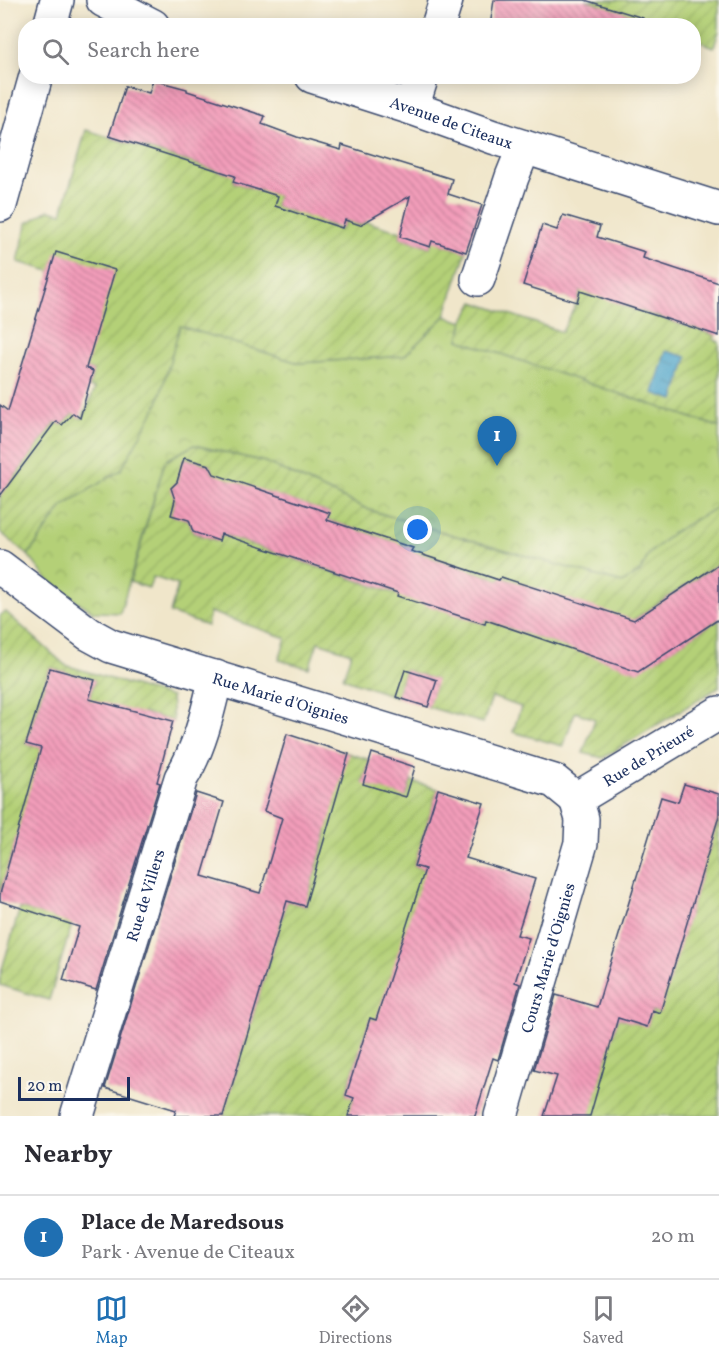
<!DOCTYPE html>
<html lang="en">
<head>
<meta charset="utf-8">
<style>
	body { margin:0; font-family:Vollkorn,serif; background:#f2f2f3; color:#2b2b33 }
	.scale { position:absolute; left:18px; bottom:15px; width:112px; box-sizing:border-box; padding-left:6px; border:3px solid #1b2f5e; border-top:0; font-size:16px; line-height:21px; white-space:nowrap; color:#1b2f5e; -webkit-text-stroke:4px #fbf7ec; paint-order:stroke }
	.you { position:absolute; left:418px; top:530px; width:21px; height:21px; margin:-15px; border:4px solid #fff; border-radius:50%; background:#1a73e8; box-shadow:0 0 0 9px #1a73e833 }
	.badge { display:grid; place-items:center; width:39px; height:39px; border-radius:50%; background:#1f6fb2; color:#fff; font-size:20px; font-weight:700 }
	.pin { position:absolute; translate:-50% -50px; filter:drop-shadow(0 2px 3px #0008) }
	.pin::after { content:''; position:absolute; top:32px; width:21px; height:18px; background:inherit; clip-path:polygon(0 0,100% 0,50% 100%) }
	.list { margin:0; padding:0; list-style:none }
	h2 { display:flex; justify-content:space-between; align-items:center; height:78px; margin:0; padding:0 24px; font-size:26px }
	h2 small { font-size:20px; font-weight:400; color:#7c7c81 }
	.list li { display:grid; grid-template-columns:39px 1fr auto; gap:18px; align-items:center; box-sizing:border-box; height:84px; padding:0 24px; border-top:2px solid #e1e1e2 }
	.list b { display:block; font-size:22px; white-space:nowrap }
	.list p { margin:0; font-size:20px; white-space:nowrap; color:#7c7c81 }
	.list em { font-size:20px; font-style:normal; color:#7c7c81 }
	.icon { flex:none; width:33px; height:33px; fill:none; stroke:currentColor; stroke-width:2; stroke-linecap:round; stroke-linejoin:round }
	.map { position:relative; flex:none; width:719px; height:1116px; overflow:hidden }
	.search { position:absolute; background:#fff; box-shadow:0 3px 15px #0003; left:18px; right:18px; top:18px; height:66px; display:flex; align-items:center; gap:15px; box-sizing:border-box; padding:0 21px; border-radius:24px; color:#7c7c81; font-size:22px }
	.sheet { height:162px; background:#fff }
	nav { display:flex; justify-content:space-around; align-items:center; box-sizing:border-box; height:84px; border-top:2px solid #e1e1e2; background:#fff; font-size:16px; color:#7c7c81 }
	nav a { display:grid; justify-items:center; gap:3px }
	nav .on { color:#1f6fb2 }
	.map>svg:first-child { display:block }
	.park { fill:url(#park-crowns); stroke:#68806a; stroke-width:1.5 }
	.garden { fill:url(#garden-furrows); stroke:#68806a; stroke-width:1.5 }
	.water { fill:url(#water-ripples); stroke:#346a94; stroke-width:1.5 }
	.building { fill:url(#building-back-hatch) }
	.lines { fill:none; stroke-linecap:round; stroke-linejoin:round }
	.minor-casing { stroke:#3b4a6e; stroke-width:36 }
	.minor { stroke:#fff; stroke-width:33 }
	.labels { text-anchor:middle; stroke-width:5; stroke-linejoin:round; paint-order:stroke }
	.street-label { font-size:16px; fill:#1b2f5e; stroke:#fbf7ec }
</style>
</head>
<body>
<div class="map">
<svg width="719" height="1116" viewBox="0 0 719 1116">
	<defs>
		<pattern id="park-crowns" width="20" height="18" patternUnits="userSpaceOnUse" patternTransform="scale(1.5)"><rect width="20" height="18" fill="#b4d077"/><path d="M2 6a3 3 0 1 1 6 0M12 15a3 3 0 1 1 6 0" fill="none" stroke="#9ab369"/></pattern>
		<pattern id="garden-furrows" width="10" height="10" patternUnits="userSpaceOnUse" patternTransform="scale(1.5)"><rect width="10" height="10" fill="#b4d077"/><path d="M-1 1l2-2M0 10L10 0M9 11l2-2" fill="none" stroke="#9ab369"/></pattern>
		<pattern id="water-ripples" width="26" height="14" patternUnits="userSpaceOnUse" patternTransform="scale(1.5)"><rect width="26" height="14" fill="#4da4ca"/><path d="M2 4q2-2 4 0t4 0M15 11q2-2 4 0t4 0" fill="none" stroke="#3f86a7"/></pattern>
		<pattern id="building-back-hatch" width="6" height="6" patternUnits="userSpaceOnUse" patternTransform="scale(1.5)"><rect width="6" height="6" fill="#f39dba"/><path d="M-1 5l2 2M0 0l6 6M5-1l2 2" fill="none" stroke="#c4809a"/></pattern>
	</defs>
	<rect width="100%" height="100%" fill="#fbf7ec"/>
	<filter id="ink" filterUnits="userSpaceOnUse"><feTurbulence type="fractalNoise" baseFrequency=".0167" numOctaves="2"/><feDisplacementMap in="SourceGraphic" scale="12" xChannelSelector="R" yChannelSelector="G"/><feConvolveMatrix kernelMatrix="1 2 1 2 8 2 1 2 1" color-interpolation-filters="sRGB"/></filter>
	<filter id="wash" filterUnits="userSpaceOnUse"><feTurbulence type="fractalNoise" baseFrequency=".008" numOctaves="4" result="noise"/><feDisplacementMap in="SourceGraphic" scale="24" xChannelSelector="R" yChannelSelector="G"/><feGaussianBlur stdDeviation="1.35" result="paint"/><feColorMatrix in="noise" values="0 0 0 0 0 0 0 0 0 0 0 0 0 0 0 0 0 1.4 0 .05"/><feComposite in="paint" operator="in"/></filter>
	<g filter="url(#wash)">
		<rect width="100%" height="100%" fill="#f0e6ca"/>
		<path class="park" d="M 445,316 L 463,322 L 459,340 L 719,427 L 719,506 L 649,554 L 640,572 L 622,583 L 456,536 L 369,510 L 265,462 L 194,445 L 165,461 L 120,613 L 94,612 L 64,593 L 46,578 L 28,555 L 63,506 L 82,493 L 158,403 L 179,325 L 299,363 L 404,356 Z"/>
		<path class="garden" d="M 585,0 L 719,0 L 719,31 L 714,47 L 694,39 L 694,26 L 640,25 L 643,19 Z
			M 86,130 L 225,173 L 237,171 L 233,182 L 260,191 L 281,187 L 275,206 L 292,212 L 327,210 L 324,223 L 341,230 L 345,220 L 360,225 L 367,222 L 401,232 L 400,237 L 430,247 L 434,237 L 442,244 L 466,252 L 445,316 L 404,356 L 299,363 L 180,326 L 158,403 L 121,470 L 63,506 L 28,555 L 0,532 L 0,494 L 19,471 L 56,421 L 62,425 L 73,413 L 82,419 L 95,389 L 89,387 L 93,371 L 85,368 L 50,271 L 18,262 L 27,223 L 49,210 L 62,213 Z
			M 582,286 L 627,307 L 715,335 L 714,340 L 719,342 L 719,427 L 459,340 L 463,322 L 474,302 L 562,332 L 577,302 Z
			M 194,445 L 265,462 L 369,510 L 456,536 L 622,583 L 640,572 L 649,554 L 672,533 L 719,506 L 719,564 L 630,622 L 501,577 L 499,580 L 411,551 L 412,548 L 327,520 L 329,513 L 214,475 L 209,465 L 185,458 L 177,482 L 172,488 L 175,500 L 171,515 L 189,520 L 193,533 L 219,541 L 221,534 L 485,624 L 486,620 L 638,671 L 719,619 L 719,687 L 603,758 L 583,753 L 595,719 L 575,712 L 563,746 L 513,732 L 521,707 L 492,697 L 483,723 L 428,707 L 436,680 L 405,670 L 396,697 L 343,678 L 351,653 L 318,642 L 309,668 L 279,660 L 286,638 L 210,612 L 207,626 L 170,613 L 178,585 L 153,577 L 149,588 L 130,582 L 165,461 Z
			M 6,612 L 65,665 L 171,697 L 173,721 L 143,713 L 72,924 L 49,1000 L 0,985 L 0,976 L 20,908 L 41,914 L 71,758 L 95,680 L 50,668 L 26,744 L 48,750 L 20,825 L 0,894 L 0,615 Z
			M 341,751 L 370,760 L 363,783 L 406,796 L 411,781 L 438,789 L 414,866 L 436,873 L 377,1020 L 370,1019 L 346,1094 L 354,1098 L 348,1116 L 223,1116 L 287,901 L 305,906 L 327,831 L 317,827 Z
			M 719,816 L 719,1114 L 718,1116 L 589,1116 L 618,1018 L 647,1026 L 652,1010 L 659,1013 Z"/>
		<path class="water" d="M 666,351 L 687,357 L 674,400 L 653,393 Z"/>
		<g id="blocks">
			<path class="building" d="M 494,0 L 585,0 L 643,18 L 640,26 L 490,26 Z
				M 153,80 L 187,89 L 187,91 L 265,116 L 262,124 L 297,137 L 341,150 L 342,145 L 452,179 L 448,194 L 482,205 L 466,252 L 432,241 L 430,247 L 400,237 L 410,196 L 360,225 L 345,220 L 342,228 L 275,206 L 278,196 L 233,182 L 235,176 L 109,136 L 125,86 L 149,93 Z
				M 563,215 L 600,226 L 597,237 L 645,252 L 643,258 L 719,283 L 719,336 L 580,291 L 577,302 L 523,285 L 542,225 L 557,230 Z
				M 56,252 L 115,270 L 86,368 L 93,371 L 80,418 L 73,413 L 62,425 L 56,421 L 0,496 L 0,405 L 8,411 Z
				M 184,458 L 209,465 L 214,474 L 330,513 L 327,520 L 413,548 L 411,551 L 499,580 L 501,577 L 634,620 L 719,564 L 719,619 L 638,672 L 486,620 L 485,624 L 397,596 L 398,593 L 221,534 L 219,541 L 193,532 L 189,520 L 171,515 L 175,500 L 171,488 L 177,482 Z
				M 50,668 L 95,680 L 89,699 L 173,721 L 157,782 L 160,783 L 96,990 L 63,980 L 79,927 L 0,901 L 0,894 L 41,748 L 26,744 Z
				M 405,670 L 437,680 L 428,707 L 396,697 Z
				M 287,734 L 349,754 L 305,906 L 287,901 L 223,1116 L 174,1116 L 176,1110 L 105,1088 L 196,793 L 224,802 L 202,876 L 260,893 L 282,818 L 264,811 Z
				M 372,753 L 415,767 L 406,797 L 363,784 Z
				M 684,784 L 719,794 L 719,816 L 660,1013 L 652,1010 L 647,1027 L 618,1018 L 590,1116 L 544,1116 L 557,1076 L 534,1070 L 556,995 L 597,1007 L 661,797 L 678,802 Z
				M 438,789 L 484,803 L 466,858 L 535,879 L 517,935 L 529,938 L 515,982 L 520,984 L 498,1060 L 493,1058 L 475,1116 L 348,1116 L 354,1098 L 346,1095 L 370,1018 L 376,1020 L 425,869 L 414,866 Z"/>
		</g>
	</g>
	<g filter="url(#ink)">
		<use href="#blocks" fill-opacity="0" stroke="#3b4a6e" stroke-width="1.5"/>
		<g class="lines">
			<g class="minor-casing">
				<g id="minor">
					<path d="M 103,0 L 153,26"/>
					<path d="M 50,26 L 57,0"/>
					<path d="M 438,26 L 446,0"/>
					<path id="s1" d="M 312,76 L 412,108 L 493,137 L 719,209"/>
					<path d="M 412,108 L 422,76"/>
					<path d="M 0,205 L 36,76"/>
					<path d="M 478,279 L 512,177 L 524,147"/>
					<path id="s2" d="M 0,567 L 89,634 L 111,646 L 554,781 L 576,799"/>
					<path id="s3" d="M 576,799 L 719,713"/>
					<path id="s4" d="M 77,1116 L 181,778 C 200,748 208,711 216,677"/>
					<path id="s5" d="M 501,1116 L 581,843 L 582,819 L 576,799"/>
				</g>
			</g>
			<use href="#minor" class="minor"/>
		</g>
	</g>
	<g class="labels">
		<g class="street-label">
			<text dy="6" stroke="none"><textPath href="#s1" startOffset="147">Avenue de Citeaux</textPath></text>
			<text dy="6" stroke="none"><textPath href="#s2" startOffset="314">Rue Marie d'Oignies</textPath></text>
			<text dy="6" stroke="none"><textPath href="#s3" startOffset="84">Rue de Prieuré</textPath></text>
			<text dy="6" stroke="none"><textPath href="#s4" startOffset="231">Rue de Villers</textPath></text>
			<text dy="6" stroke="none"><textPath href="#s5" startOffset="165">Cours Marie d'Oignies</textPath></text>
		</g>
	</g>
</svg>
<div class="scale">20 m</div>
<div class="you"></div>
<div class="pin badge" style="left:497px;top:466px">1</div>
<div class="search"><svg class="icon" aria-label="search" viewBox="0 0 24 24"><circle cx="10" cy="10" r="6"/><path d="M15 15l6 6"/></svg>Search here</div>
</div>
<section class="sheet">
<h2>Nearby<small></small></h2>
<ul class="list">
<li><span class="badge">1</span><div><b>Place de Maredsous</b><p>Park · Avenue de Citeaux</p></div><em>20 m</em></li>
</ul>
</section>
<nav>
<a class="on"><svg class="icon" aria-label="map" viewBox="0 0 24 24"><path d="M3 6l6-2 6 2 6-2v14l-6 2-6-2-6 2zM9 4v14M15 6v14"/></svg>Map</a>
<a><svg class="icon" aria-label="directions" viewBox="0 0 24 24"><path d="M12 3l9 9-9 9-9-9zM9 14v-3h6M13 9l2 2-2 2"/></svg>Directions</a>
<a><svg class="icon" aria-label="saved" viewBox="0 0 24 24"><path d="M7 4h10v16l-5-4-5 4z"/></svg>Saved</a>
</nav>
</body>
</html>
